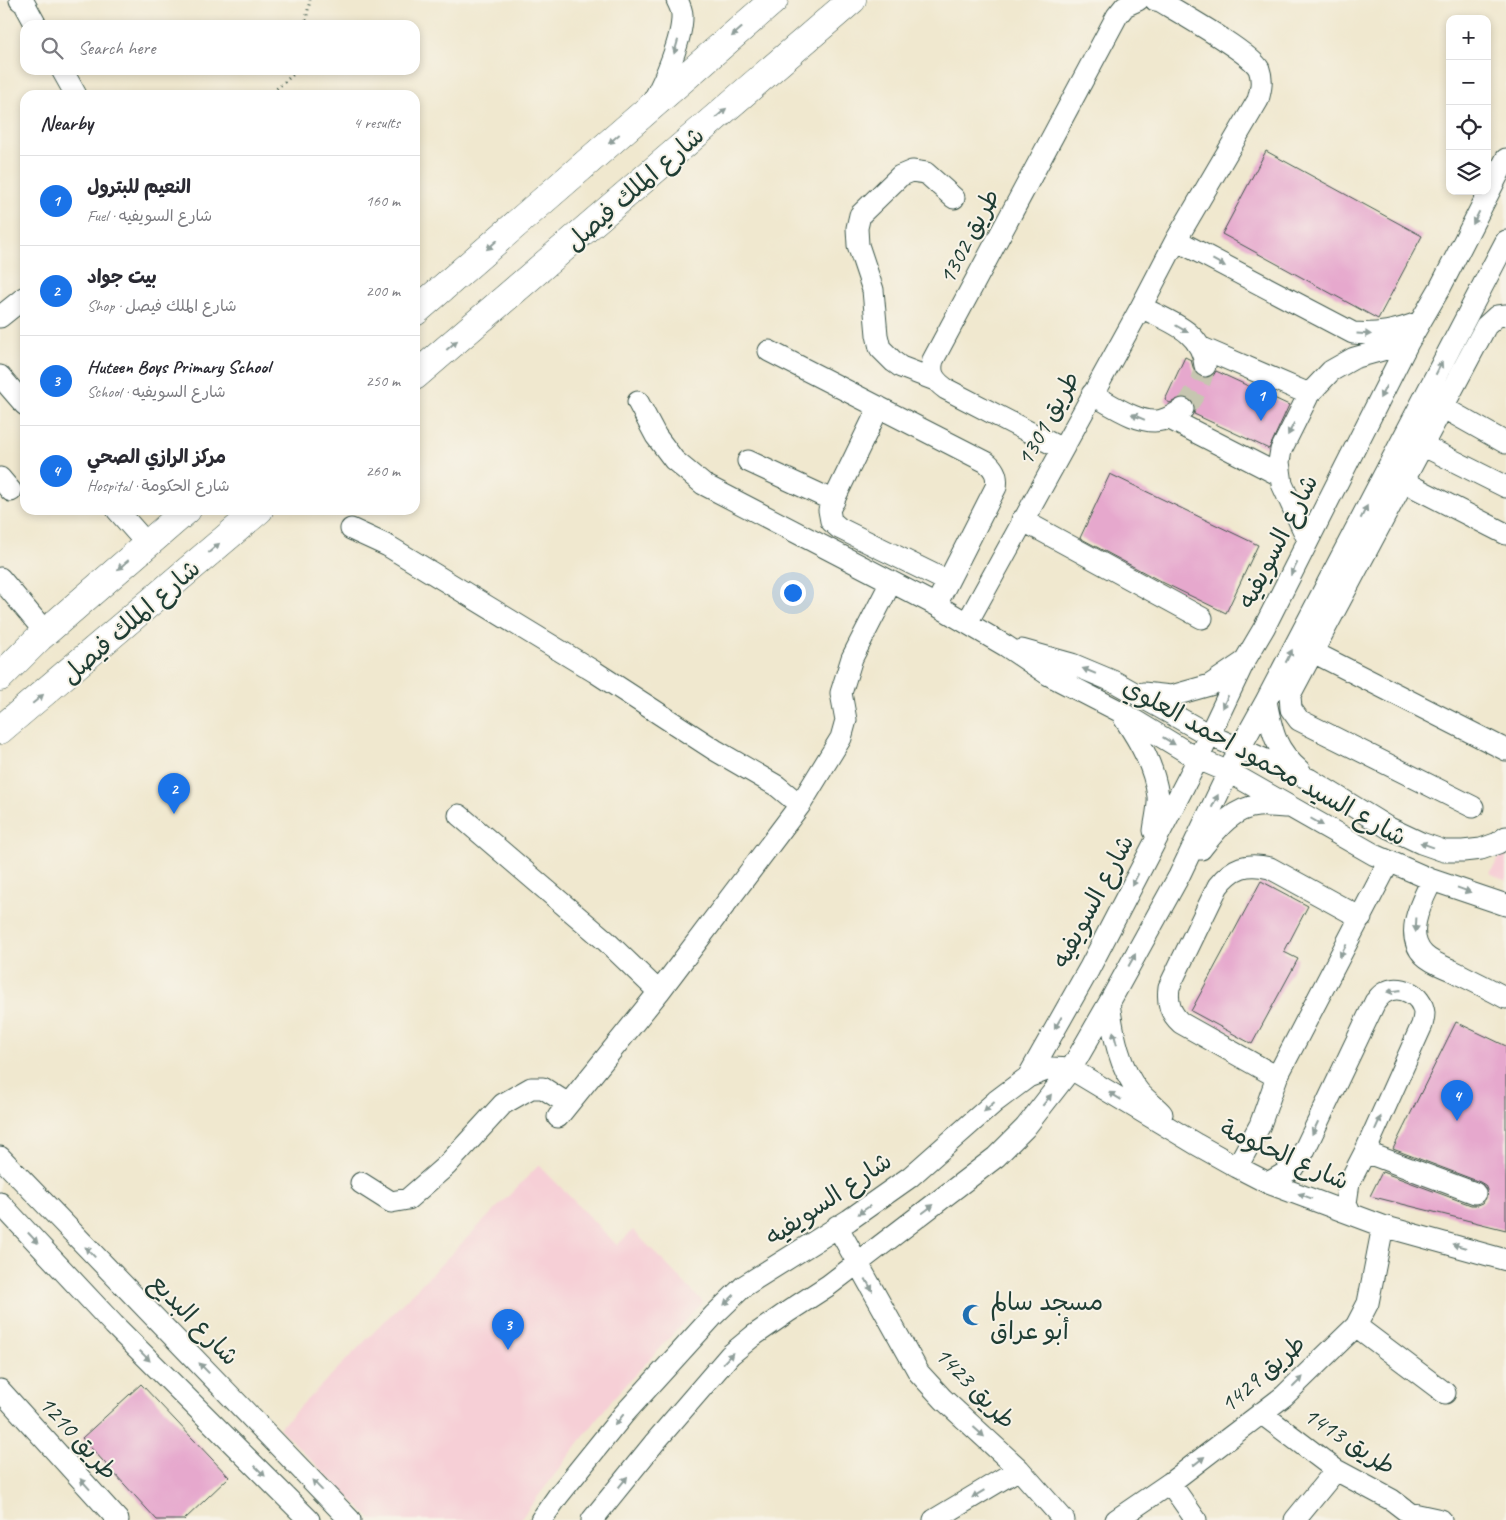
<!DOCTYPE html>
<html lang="en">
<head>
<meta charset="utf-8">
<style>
	body { margin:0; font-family:Caveat,"Playpen Sans Arabic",sans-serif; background:#f7f7f7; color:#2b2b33 }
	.controls { position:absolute; right:15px; top:15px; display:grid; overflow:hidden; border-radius:10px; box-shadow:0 2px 8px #0003 }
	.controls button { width:45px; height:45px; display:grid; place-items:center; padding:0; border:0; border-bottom:1px solid #e1e1e2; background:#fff; color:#2b2b33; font:25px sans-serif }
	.you { position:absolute; left:792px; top:592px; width:18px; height:18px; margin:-12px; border:4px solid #fff; border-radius:50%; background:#1a73e8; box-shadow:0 0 0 8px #1a73e833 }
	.badge { display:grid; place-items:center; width:32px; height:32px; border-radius:50%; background:#1a73e8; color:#fff; font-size:16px; font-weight:700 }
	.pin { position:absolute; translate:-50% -41px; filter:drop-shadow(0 1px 2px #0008) }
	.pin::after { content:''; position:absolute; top:26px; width:18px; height:15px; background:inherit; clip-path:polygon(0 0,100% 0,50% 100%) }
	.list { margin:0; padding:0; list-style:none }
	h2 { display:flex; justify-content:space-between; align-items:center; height:65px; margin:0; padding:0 20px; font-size:21px }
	h2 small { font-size:16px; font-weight:400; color:#7c7c81 }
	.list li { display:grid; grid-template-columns:32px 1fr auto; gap:15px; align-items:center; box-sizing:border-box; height:90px; padding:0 20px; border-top:1px solid #e1e1e2 }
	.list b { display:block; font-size:19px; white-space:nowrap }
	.list p { margin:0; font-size:16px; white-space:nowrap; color:#7c7c81 }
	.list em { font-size:16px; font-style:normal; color:#7c7c81 }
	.icon { flex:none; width:28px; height:28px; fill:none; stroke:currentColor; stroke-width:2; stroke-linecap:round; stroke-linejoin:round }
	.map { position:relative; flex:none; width:1506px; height:1520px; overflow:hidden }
	.search { position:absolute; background:#fff; box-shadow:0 2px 8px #0003; left:20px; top:20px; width:400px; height:55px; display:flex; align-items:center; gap:12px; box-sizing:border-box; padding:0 18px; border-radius:15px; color:#7c7c81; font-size:19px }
	.panel { position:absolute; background:#fff; box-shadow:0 2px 8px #0003; left:20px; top:90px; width:400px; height:425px; border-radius:15px }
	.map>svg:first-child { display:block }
	.built { fill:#f6cfd6 }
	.building { fill:#e6a8cd }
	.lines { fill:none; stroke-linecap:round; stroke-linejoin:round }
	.minor-tunnel { stroke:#c6c6b0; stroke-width:21; stroke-dasharray:21 11; stroke-linecap:butt }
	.minor-casing { stroke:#3e574b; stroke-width:23 }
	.major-casing { stroke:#3e574b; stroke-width:29 }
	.path { stroke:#3e574b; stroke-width:3; stroke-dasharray:1 4; stroke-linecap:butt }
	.minor { stroke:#fff; stroke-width:21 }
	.major { stroke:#fff; stroke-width:28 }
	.oneway { fill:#8f9e9a }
	.labels { text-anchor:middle; stroke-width:4; stroke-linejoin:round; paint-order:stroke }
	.street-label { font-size:25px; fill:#1f3d34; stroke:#f7f3e8 }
	.poi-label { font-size:25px; fill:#1f3d34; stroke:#f7f3e8; text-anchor:start }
</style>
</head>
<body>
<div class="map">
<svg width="1506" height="1520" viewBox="0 0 1506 1520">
	<rect width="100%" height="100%" fill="#f7f3e8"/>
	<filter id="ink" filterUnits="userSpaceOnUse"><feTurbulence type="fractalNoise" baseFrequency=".02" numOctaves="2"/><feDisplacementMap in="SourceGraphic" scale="10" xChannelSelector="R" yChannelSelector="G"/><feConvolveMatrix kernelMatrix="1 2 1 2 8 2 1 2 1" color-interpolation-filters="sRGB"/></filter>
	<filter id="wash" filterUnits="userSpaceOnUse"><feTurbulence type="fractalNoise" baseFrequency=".0096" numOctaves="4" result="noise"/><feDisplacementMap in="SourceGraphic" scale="20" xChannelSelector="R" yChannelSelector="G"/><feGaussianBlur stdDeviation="1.12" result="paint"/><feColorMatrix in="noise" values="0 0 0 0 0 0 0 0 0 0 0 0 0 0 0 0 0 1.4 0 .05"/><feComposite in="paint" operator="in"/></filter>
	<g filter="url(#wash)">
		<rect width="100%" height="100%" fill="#f0e8cf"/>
		<path class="built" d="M 1506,847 L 1506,881 L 1490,873 Z
			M 539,1165 L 617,1245 L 633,1230 L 703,1302 L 614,1397 L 520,1520 L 372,1520 L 279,1428 Z"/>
		<g id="blocks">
			<path class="building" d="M 1266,151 L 1422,236 L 1378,319 L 1222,234 Z
				M 1185,357 L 1191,360 L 1195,374 L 1201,378 L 1208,378 L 1213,376 L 1216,371 L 1289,405 L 1269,449 L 1194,414 L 1195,409 L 1194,402 L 1188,398 L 1182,397 L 1170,403 L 1165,400 Z
				M 1110,474 L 1258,545 L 1226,613 L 1162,582 L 1080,538 Z
				M 1261,881 L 1308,906 L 1284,952 L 1298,959 L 1252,1044 L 1191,1011 Z
				M 1456,1022 L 1506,1046 L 1506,1230 L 1370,1196 L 1382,1172 L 1471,1205 L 1478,1205 L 1483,1203 L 1486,1198 L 1487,1190 L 1485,1185 L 1480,1182 L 1393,1149 Z
				M 141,1384 L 229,1477 L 184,1520 L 157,1520 L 82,1438 Z"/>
		</g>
	</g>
	<g filter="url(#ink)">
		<use href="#blocks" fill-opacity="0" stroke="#3e574b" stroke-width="1"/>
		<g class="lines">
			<path class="minor-tunnel" d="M 1183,409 C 1195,397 1201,382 1205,366"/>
			<g class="minor-casing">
				<path id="minor" d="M 20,0 L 24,3 L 36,25
					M 62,70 L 76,95
					M 653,101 C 664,82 683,37 682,15 C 682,10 679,4 677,0
					M 1176,240 L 1353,333 C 1378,335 1397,331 1420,322
					M 1141,307 C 1169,322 1202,330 1205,366
					M 0,317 L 25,297
					M 1200,347 L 1309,394
					M 769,351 L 986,462 C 995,469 998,476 996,487 L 936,605
					M 0,376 L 25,405
					M 935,380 L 901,367 L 894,362 L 880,348 L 877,335 L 873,290 L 858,245 L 857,228 L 860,215 L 900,176 L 912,171 L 926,173 L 954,198
					M 1092,394 C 1110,404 1141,426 1162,420 C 1170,418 1177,413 1183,409
					M 638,402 L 656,436 L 674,460 L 703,484 L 936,605 L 1006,646 L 1049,675 L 1119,711 L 1198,759 L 1229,772 L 1375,855 L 1432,880 L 1506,905
					M 879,407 L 829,510 L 831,521 L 839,528 L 947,581
					M 1442,407 L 1506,443
					M 1168,418 L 1279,475
					M 1422,445 L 1506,487
					M 1062,449 L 946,389 C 935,381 929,374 933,360 L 1117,16 L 1125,6 L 1138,0
					M 748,461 L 834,501
					M 0,478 L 11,491
					M 1404,482 L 1506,534
					M 117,510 L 147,544
					M 1022,520 L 1202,618
					M 351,529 L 388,546 L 595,672 L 715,750 L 777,786 L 800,805 L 841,738 L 846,720 L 841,693 L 852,658 L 891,582
					M 1308,540 L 1282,484 L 1279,462 L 1281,450 L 1309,394 L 1331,371 L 1354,358 L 1408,343
					M 0,578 L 46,633
					M 967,623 L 1141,307 L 1176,240 L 1258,100 C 1261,89 1263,80 1259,69 C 1251,53 1180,13 1160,1 L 1155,0
					M 1022,650 L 1072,664 L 1115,682 L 1209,735 L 1309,779 L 1387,827 L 1421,843 L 1444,851 L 1463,851 L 1481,849 L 1498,843 L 1506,837
					M 1311,651 L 1506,750
					M 1143,693 L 1171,696 L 1210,685 L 1244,662
					M 1266,701 C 1272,732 1275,749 1300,771
					M 1124,718 C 1140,742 1154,766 1158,796 C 1159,807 1155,821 1154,831
					M 1473,807 L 1299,720 L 1291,709 L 1290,695 L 1293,689 L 1486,326 L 1497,316 L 1506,315
					M 459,815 L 606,941 L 659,992
					M 1201,849 C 1216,830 1232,808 1258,806 C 1267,805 1277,807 1286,807
					M 1432,880 C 1422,901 1403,934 1424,955 C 1431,962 1442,966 1451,970 C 1469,979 1488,988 1506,998
					M 1109,1003 C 1113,1033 1119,1068 1139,1092 C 1146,1100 1155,1106 1162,1114
					M 1028,1077 L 1052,1068 L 1071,1069 L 1196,1144 L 1237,1167 L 1268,1183 L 1383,1226 L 1506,1260
					M 1277,1077 L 1181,1023 C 1170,1013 1167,1003 1169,987 L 1218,886 C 1233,867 1247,862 1270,868 L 1361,918
					M 558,1117 L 659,992 L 800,805
					M 1365,1152 L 1475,1193
					M 0,1157 L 350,1520
					M 1237,1167 L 1260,1125 L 1277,1077 L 1389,862
					M 361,1183 L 391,1202 L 408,1199 L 447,1165 L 503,1104 L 531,1088 L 543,1088 L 568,1104
					M 1268,1183 L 1292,1169 L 1304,1151 L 1375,1002 C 1378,999 1380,995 1384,993 C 1399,983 1422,994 1424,1013 C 1424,1017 1423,1021 1422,1025 L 1365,1152 L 1349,1183 L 1346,1203 L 1350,1212
					M 0,1203 L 114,1325 L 309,1520
					M 837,1226 L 919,1373 L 943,1399 L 1019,1469 L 1064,1520
					M 1356,1326 L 1445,1393
					M 0,1390 L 118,1520
					M 1261,1413 L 1336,1470 L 1392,1500 L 1409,1513 L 1441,1520
					M 1170,1483 L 1196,1520
					M 541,1520 L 558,1496 L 624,1414 L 714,1315 L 744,1286 L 849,1220 L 910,1177 L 996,1101 L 1028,1077 L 1089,969 L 1198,759 L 1244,662 L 1264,628 L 1408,343 L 1440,288 L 1506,159
					M 592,1520 L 655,1442 L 730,1355 L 753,1336 L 789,1311 L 829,1285 L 996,1157 L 1025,1128 L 1071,1069 L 1109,1003 L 1179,876 L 1240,748 L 1266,701 L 1506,241
					M 934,1520 L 1019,1469
					M 1116,1520 L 1170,1483 L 1284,1396 L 1356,1326 L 1368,1303 L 1383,1226
					M 1295,1520 L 1336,1470"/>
			</g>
			<g class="major-casing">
				<path id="major" d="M 415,312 L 774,0
					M 415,376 L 852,0
					M 0,677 L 39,638 L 187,510
					M 0,730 L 259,510"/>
			</g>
			<path class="path" d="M 305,25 L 310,0
				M 269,95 L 295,73 L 295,70"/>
			<use href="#minor" class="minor"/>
			<use href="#major" class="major"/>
		</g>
		<defs><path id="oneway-solid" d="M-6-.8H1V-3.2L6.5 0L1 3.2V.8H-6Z" transform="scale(1.25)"/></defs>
		<g class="oneway">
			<use href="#oneway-solid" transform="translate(737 32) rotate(139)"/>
			<use href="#oneway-solid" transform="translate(676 47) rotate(106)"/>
			<use href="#oneway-solid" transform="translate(721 113) rotate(-41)"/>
			<use href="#oneway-solid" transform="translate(614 139) rotate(139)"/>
			<use href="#oneway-solid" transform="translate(1476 218) rotate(117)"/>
			<use href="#oneway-solid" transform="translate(492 245) rotate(139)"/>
			<use href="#oneway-solid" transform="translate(1219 263) rotate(28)"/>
			<use href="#oneway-solid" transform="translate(1182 329) rotate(30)"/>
			<use href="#oneway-solid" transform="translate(1364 334) rotate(3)"/>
			<use href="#oneway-solid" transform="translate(452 345) rotate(-41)"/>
			<use href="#oneway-solid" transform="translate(1439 368) rotate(-63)"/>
			<use href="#oneway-solid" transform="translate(1383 392) rotate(117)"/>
			<use href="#oneway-solid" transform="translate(1138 417) rotate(-157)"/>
			<use href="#oneway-solid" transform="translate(1291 429) rotate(117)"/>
			<use href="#oneway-solid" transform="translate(1364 512) rotate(-63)"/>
			<use href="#oneway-solid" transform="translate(214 548) rotate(-41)"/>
			<use href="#oneway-solid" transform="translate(123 565) rotate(139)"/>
			<use href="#oneway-solid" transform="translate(1294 569) rotate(117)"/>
			<use href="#oneway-solid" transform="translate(1289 656) rotate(-63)"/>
			<use href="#oneway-solid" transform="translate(1089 671) rotate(-158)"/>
			<use href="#oneway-solid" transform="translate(38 699) rotate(-40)"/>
			<use href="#oneway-solid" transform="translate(1225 702) rotate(116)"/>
			<use href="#oneway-solid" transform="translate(1169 741) rotate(31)"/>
			<use href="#oneway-solid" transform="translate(1215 801) rotate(-64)"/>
			<use href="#oneway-solid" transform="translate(1317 822) rotate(30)"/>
			<use href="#oneway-solid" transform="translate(1427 845) rotate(-160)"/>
			<use href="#oneway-solid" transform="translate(1135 880) rotate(117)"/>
			<use href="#oneway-solid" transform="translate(1464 890) rotate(20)"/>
			<use href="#oneway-solid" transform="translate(1416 925) rotate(93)"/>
			<use href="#oneway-solid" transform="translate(1343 951) rotate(118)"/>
			<use href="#oneway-solid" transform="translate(1132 960) rotate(-61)"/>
			<use href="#oneway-solid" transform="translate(1394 991) rotate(172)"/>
			<use href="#oneway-solid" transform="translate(1058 1023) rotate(120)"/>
			<use href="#oneway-solid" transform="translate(1115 1038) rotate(-105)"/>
			<use href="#oneway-solid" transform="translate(1115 1096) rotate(-149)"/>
			<use href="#oneway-solid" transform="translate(1047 1100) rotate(-52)"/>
			<use href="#oneway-solid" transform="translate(989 1107) rotate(138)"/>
			<use href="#oneway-solid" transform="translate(1378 1123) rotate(-66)"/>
			<use href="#oneway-solid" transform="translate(1315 1128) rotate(115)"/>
			<use href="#oneway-solid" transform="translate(1305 1196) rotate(-160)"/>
			<use href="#oneway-solid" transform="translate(928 1209) rotate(-37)"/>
			<use href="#oneway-solid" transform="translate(864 1210) rotate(145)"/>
			<use href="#oneway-solid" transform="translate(33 1238) rotate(47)"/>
			<use href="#oneway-solid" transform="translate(1459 1246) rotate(-164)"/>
			<use href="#oneway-solid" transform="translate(90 1252) rotate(-134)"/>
			<use href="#oneway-solid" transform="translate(869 1285) rotate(61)"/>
			<use href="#oneway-solid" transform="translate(729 1300) rotate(136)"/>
			<use href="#oneway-solid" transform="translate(145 1356) rotate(45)"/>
			<use href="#oneway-solid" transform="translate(728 1358) rotate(-47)"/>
			<use href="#oneway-solid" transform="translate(204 1368) rotate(-134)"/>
			<use href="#oneway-solid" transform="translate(1298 1382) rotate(-45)"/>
			<use href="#oneway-solid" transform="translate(619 1420) rotate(129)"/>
			<use href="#oneway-solid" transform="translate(979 1432) rotate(42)"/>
			<use href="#oneway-solid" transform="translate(1199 1461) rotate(-38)"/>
			<use href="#oneway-solid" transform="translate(260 1471) rotate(45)"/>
			<use href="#oneway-solid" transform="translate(623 1482) rotate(-51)"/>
			<use href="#oneway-solid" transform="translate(85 1484) rotate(-132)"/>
			<use href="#oneway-solid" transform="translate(317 1485) rotate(-134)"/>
			<use href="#oneway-solid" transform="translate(978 1494) rotate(149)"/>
		</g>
	</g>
	<defs>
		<g id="mosque-bare" transform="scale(1.725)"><path d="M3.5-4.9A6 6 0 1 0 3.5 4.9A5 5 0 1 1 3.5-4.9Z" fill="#1f6fb2" stroke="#f7f3e8" stroke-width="2.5" paint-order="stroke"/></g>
	</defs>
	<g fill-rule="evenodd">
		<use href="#mosque-bare" x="973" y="1315"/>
	</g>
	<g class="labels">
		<g class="street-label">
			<text transform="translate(634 188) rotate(-41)" y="9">شارع الملك فيصل</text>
			<text transform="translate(968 236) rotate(-62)" y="9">طريق 1302</text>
			<text transform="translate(1047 418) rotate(-61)" y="9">طريق 1301</text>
			<text transform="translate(1277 541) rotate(-63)" y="9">شارع السويفيه</text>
			<text transform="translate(130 621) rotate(-41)" y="9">شارع الملك فيصل</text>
			<text transform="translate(1265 761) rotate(29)" y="9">شارع السيد محمود احمد العلوي</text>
			<text transform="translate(1092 901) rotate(-62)" y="9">شارع السويفيه</text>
			<text transform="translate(1285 1154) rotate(24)" y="9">شارع الحكومة</text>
			<text transform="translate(828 1198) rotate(-34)" y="9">شارع السويفيه</text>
			<text transform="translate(195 1319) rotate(46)" y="9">شارع البديع</text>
			<text transform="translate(1262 1373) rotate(-41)" y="9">طريق 1429</text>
			<text transform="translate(976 1387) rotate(46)" y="9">طريق 1423</text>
			<text transform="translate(79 1437) rotate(48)" y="9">طريق 1210</text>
			<text transform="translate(1350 1440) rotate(33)" y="9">طريق 1413</text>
		</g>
		<g class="poi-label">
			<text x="990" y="1310">مسجد سالم<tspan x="990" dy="29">أبو عراق</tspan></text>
		</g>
	</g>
</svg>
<div class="controls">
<button>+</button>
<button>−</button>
<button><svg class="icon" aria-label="locate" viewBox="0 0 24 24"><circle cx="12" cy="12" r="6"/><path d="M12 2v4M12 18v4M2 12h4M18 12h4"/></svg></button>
<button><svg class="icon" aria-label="layers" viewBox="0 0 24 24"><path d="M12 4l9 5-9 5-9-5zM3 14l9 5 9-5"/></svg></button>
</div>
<div class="you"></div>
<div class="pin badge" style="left:1261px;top:421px">1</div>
<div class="pin badge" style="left:174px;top:814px">2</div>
<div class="pin badge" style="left:508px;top:1350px">3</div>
<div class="pin badge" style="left:1457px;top:1121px">4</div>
<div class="search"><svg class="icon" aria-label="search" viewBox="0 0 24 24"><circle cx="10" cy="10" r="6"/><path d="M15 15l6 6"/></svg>Search here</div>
<section class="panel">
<h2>Nearby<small>4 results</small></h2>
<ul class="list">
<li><span class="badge">1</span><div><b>النعيم للبترول</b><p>Fuel · شارع السويفيه</p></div><em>160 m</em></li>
<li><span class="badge">2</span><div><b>بيت جواد</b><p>Shop · شارع الملك فيصل</p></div><em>200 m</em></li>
<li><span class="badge">3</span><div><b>Huteen Boys Primary School</b><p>School · شارع السويفيه</p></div><em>250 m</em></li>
<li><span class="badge">4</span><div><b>مركز الرازي الصحي</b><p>Hospital · شارع الحكومة</p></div><em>260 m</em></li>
</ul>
</section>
</div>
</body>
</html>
